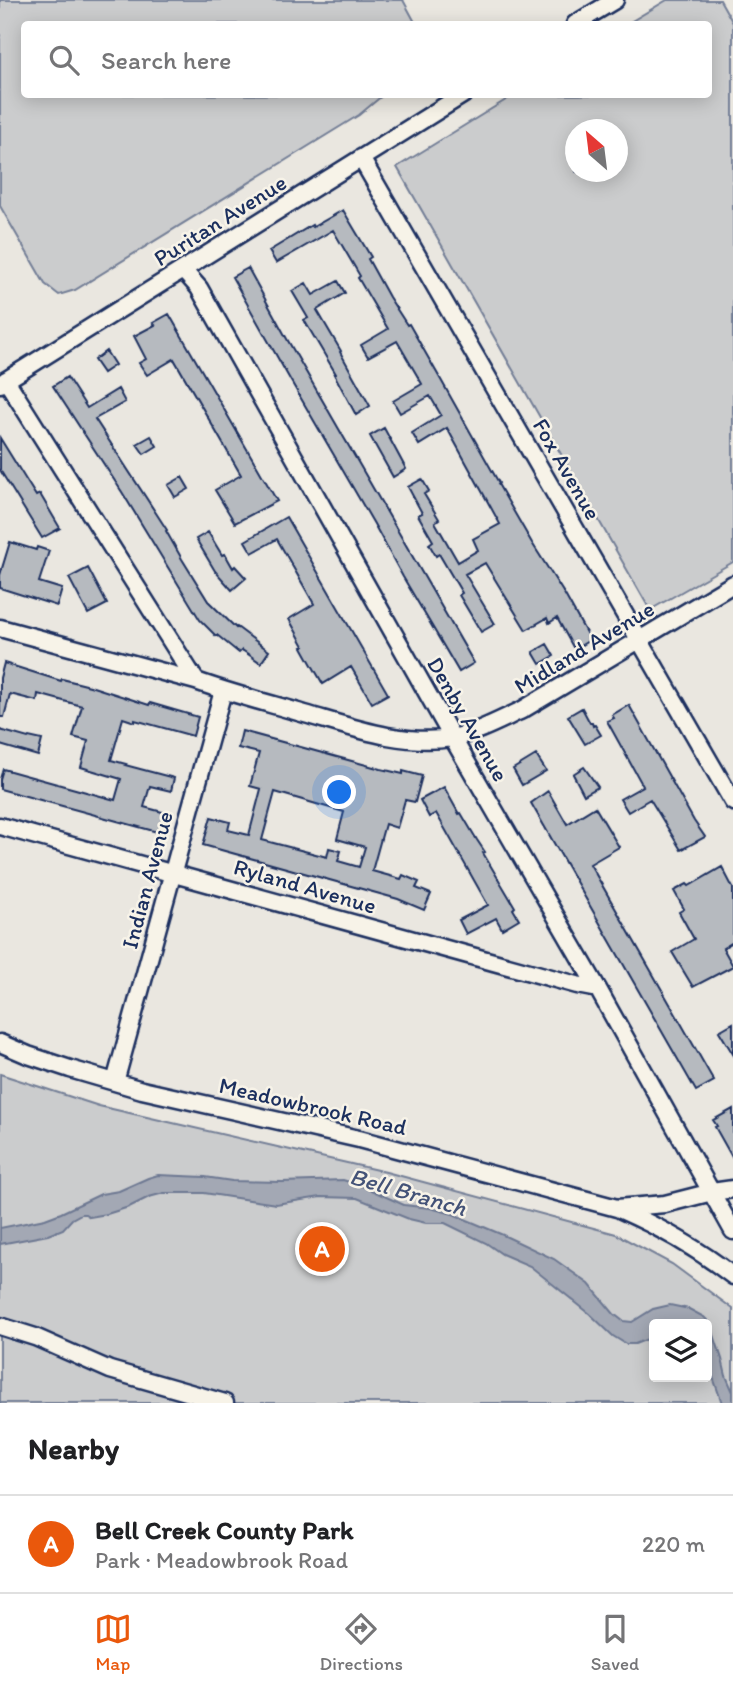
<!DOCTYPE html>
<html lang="en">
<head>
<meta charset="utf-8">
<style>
	body { margin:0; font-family:Itim,sans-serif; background:#f6f6f6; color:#202124 }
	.controls { position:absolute; right:21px; bottom:21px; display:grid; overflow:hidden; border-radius:7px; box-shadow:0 4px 18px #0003 }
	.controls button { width:63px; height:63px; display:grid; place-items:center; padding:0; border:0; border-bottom:2px solid #e0e0e0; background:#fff; color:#202124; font:35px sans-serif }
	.compass { position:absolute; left:565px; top:119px; width:63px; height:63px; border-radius:50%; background:#fff; box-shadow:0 4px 18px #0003; rotate:332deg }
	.you { position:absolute; left:340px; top:793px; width:24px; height:24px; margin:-18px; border:5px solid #fff; border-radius:50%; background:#1a73e8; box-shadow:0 0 0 10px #1a73e833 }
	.badge { display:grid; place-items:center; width:46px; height:46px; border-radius:50%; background:#ea580c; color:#fff; font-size:23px; font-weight:700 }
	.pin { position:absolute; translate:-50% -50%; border:4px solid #fff; box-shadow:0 2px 7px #0006 }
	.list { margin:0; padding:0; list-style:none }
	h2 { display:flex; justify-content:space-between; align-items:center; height:91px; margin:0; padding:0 28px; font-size:30px }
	h2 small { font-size:23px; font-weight:400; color:#757577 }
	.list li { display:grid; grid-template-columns:46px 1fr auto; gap:21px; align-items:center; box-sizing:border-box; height:98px; padding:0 28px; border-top:2px solid #e0e0e0 }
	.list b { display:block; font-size:26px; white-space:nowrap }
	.list p { margin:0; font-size:23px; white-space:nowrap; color:#757577 }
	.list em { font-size:23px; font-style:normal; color:#757577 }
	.icon { flex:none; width:38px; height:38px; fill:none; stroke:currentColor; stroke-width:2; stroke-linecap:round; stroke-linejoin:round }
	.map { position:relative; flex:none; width:733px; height:1403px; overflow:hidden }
	.search { position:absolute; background:#fff; box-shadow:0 4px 18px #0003; left:21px; right:21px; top:21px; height:77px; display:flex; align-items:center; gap:18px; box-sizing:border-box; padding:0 24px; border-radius:7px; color:#757577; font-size:26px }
	.sheet { height:189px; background:#fff }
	nav { display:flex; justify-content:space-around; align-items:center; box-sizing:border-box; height:98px; border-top:2px solid #e0e0e0; background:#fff; font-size:19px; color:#757577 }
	nav a { display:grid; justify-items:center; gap:4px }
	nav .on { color:#ea580c }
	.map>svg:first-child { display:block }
	.green { fill:#cbcccd; stroke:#737e96; stroke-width:2; fill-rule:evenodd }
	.water { fill:#a3a8b4; stroke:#6d7892; stroke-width:2 }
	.building { fill:#b6babf; stroke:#1b2f5e; stroke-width:2; fill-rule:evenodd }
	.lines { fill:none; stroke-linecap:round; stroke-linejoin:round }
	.street-casing { stroke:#1b2f5e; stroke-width:21 }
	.street { stroke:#f7f3e8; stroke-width:16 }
	.labels { text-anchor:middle; stroke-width:5; stroke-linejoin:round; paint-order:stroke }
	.street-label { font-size:23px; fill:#1b2f5e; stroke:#f7f3e8 }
	.water-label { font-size:24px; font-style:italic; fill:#445378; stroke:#f7f3e8 }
</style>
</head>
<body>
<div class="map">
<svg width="733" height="1403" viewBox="0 0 733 1403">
	<rect width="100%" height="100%" fill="#eae7e0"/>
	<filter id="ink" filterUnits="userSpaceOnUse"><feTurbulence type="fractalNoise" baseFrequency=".0143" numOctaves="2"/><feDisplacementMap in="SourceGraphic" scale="14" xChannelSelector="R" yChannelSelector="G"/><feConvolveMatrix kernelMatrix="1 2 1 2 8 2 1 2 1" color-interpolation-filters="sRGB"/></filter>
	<g filter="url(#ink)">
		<path class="green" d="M 0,0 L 403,0 L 416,24 L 24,24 L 24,94 L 383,95 L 359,115 L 75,290 L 59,295 L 45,284 L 0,206 Z
			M 667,0 L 720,0 L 733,23 L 733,562 L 650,610 L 397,167 L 514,95 L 708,94 L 708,24 L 627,24 ZM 576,130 L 618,130 L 618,172 L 576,172 Z
			M 0,1074 L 99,1106 L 386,1172 L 616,1234 L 672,1264 L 733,1309 L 733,1403 L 0,1403 ZM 654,1324 L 707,1324 L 707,1377 L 654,1377 Z"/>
		<path class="water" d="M 158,1175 L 205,1177 L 232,1181 L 282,1182 L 343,1180 L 362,1186 L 404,1205 L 430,1208 L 453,1214 L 503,1235 L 554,1259 L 589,1284 L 614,1314 L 623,1321 L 632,1322 L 653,1309 L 670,1305 L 689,1309 L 704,1317 L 710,1323 L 722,1359 L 726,1376 L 733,1392 L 733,1403 L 722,1403 L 707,1360 L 707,1324 L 682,1324 L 677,1323 L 654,1324 L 653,1337 L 635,1344 L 626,1344 L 613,1336 L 590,1314 L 530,1266 L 502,1254 L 486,1243 L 445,1223 L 426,1223 L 409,1219 L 357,1198 L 321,1197 L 276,1204 L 204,1193 L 164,1193 L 149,1197 L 129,1207 L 107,1214 L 90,1217 L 85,1214 L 81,1214 L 72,1219 L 63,1229 L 48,1235 L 0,1244 L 0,1228 L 45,1219 L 61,1213 L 101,1194 L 119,1191 L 148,1178 Z"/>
		<path class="building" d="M 343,210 L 371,257 L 368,259 L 389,297 L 407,325 L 409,324 L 441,380 L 499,483 L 498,484 L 532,543 L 565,595 L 590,640 L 578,647 L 573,647 L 557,618 L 549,623 L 547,618 L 526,630 L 485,563 L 465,574 L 495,624 L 481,632 L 459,595 L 462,593 L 439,554 L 436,556 L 429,544 L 433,541 L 418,515 L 422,513 L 408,487 L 422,479 L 429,491 L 424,494 L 439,519 L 435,522 L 458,562 L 478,550 L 473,539 L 500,524 L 447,428 L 419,445 L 412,433 L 441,415 L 430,396 L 400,413 L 393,401 L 422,384 L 397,341 L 368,357 L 361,345 L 388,329 L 358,278 L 360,276 L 333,230 L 276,263 L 269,251 L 312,225 L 313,227 Z
			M 248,268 L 287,339 L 474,663 L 459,672 L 403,577 L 374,524 L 292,383 L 232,277 Z
			M 338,281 L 345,293 L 317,310 L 341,351 L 340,352 L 370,406 L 356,415 L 334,374 L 336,374 L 304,320 L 308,318 L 292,291 L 306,283 L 313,295 Z
			M 169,314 L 277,501 L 235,523 L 215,490 L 241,475 L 174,359 L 147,375 L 139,363 L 146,359 L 134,336 L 155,325 L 153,323 Z
			M 106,351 L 115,365 L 103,373 L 94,360 Z
			M 67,377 L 87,408 L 118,389 L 125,402 L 95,419 L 167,530 L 166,531 L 182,559 L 208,601 L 236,628 L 237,627 L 269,651 L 261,663 L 242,650 L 239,653 L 217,635 L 216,636 L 200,620 L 122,492 L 53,386 Z
			M 384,428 L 406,469 L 393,477 L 370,436 Z
			M 151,436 L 157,446 L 144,454 L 137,444 Z
			M 0,438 L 36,496 L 40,494 L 60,528 L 42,538 L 0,470 Z
			M 182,477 L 189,489 L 175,497 L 168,485 Z
			M 286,517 L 388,694 L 372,703 L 351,667 L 323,684 L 316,672 L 302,647 L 304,646 L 289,619 L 314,604 L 277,539 L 252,553 L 245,541 Z
			M 208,532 L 222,555 L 225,554 L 233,568 L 235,566 L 246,578 L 232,590 L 215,571 L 196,539 Z
			M 10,542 L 36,550 L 37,547 L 49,551 L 39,582 L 62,589 L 57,606 L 0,588 L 0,575 Z
			M 88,568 L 107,604 L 88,614 L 69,578 Z
			M 547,644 L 554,656 L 540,664 L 533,652 Z
			M 4,663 L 61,681 L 62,679 L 90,686 L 149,705 L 150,703 L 198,717 L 193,736 L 135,720 L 135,722 L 123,718 L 111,760 L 126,764 L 125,765 L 174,778 L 171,791 L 150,786 L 144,807 L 166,813 L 161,833 L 0,789 L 0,779 L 3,769 L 115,800 L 121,779 L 81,767 L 88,741 L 73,737 L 82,706 L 38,694 L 37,701 L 10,694 L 4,717 L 0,717 L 0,678 Z
			M 629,705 L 694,821 L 705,837 L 681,850 L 650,799 L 628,812 L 620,799 L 643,786 L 607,721 L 614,718 L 612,715 Z
			M 582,708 L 590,723 L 592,723 L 593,726 L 595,725 L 601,735 L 585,744 L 568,716 Z
			M 0,730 L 28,738 L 29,737 L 42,740 L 38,756 L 0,745 Z
			M 242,731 L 381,769 L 403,774 L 403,771 L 422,776 L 415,802 L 405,800 L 397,828 L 385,824 L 372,871 L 401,879 L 403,875 L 419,882 L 416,888 L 431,894 L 424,910 L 398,899 L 203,845 L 211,817 L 230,822 L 228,830 L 249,835 L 261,789 L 250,786 L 259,753 L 238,748 ZM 275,792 L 344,812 L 337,839 L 365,847 L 359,867 L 338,861 L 341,851 L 329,848 L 327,857 L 262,840 Z
			M 536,755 L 546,771 L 522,785 L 513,769 Z
			M 584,767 L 598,787 L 584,795 L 573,774 Z
			M 444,787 L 459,814 L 461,813 L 477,840 L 485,852 L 483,853 L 515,907 L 513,909 L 519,919 L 502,929 L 496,918 L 466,934 L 459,920 L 488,905 L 436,813 L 429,817 L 420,800 Z
			M 548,791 L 567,824 L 595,807 L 619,847 L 590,864 L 714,1081 L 696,1091 L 531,803 Z
			M 722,867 L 733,888 L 733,942 L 723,948 L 733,966 L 693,987 L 672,952 L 694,939 L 679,912 L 684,909 L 674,891 L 687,884 L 689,886 Z
			M 733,1023 L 733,1054 L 719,1031 Z
			M 733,1109 L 733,1159 L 715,1127 L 717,1126 L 713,1120 Z"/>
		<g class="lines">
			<g class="street-casing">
				<path id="street" d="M 575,24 L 615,0
					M 361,158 L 733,802
					M 183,270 L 199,288 L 452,737 L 598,989 L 733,1231
					M 6,380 L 196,681
					M 0,384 L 464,94
					M 0,628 L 196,681 C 232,694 268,703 305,714 C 351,727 402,746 452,738 C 476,733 500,720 522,710 L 733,584
					M 0,826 L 577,985 L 598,989
					M 0,1043 L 28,1055 L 70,1069 L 142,1090 L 359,1139 L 617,1208 L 665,1204 L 712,1192 L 733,1189
					M 115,1082 L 223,691
					M 621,1210 C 662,1228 698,1249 733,1276
					M 0,1326 L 35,1337 L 110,1370 L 225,1403"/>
			</g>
			<use href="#street" class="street"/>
		</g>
	</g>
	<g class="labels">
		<g class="street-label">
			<text transform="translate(220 220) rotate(-32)" y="8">Puritan Avenue</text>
			<text transform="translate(567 469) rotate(60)" y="8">Fox Avenue</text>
			<text transform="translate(584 647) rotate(-31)" y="8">Midland Avenue</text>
			<text transform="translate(468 719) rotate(60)" y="8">Denby Avenue</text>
			<text transform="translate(147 880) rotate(-75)" y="8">Indian Avenue</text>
			<text transform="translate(305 886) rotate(16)" y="8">Ryland Avenue</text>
			<text transform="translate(313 1106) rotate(13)" y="8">Meadowbrook Road</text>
		</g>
		<g class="water-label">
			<text transform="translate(408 1192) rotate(16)" y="8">Bell Branch</text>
		</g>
	</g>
</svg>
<div class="controls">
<button><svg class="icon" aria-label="layers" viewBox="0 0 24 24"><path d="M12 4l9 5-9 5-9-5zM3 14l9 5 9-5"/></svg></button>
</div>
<svg class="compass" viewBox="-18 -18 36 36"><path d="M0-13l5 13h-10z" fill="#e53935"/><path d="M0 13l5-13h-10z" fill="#757577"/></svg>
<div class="you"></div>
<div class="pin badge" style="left:322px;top:1249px">A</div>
<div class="search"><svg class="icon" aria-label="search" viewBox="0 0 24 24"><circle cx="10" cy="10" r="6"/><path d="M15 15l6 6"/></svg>Search here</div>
</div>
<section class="sheet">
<h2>Nearby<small></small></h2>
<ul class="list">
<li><span class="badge">A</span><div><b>Bell Creek County Park</b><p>Park · Meadowbrook Road</p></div><em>220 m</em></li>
</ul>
</section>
<nav>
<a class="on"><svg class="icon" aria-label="map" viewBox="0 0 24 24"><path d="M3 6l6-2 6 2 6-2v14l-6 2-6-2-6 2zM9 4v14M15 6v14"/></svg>Map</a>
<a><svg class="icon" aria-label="directions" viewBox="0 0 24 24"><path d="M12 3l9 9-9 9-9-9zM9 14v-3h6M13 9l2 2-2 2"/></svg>Directions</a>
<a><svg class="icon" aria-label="saved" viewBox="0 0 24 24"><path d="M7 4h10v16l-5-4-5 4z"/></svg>Saved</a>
</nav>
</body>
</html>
